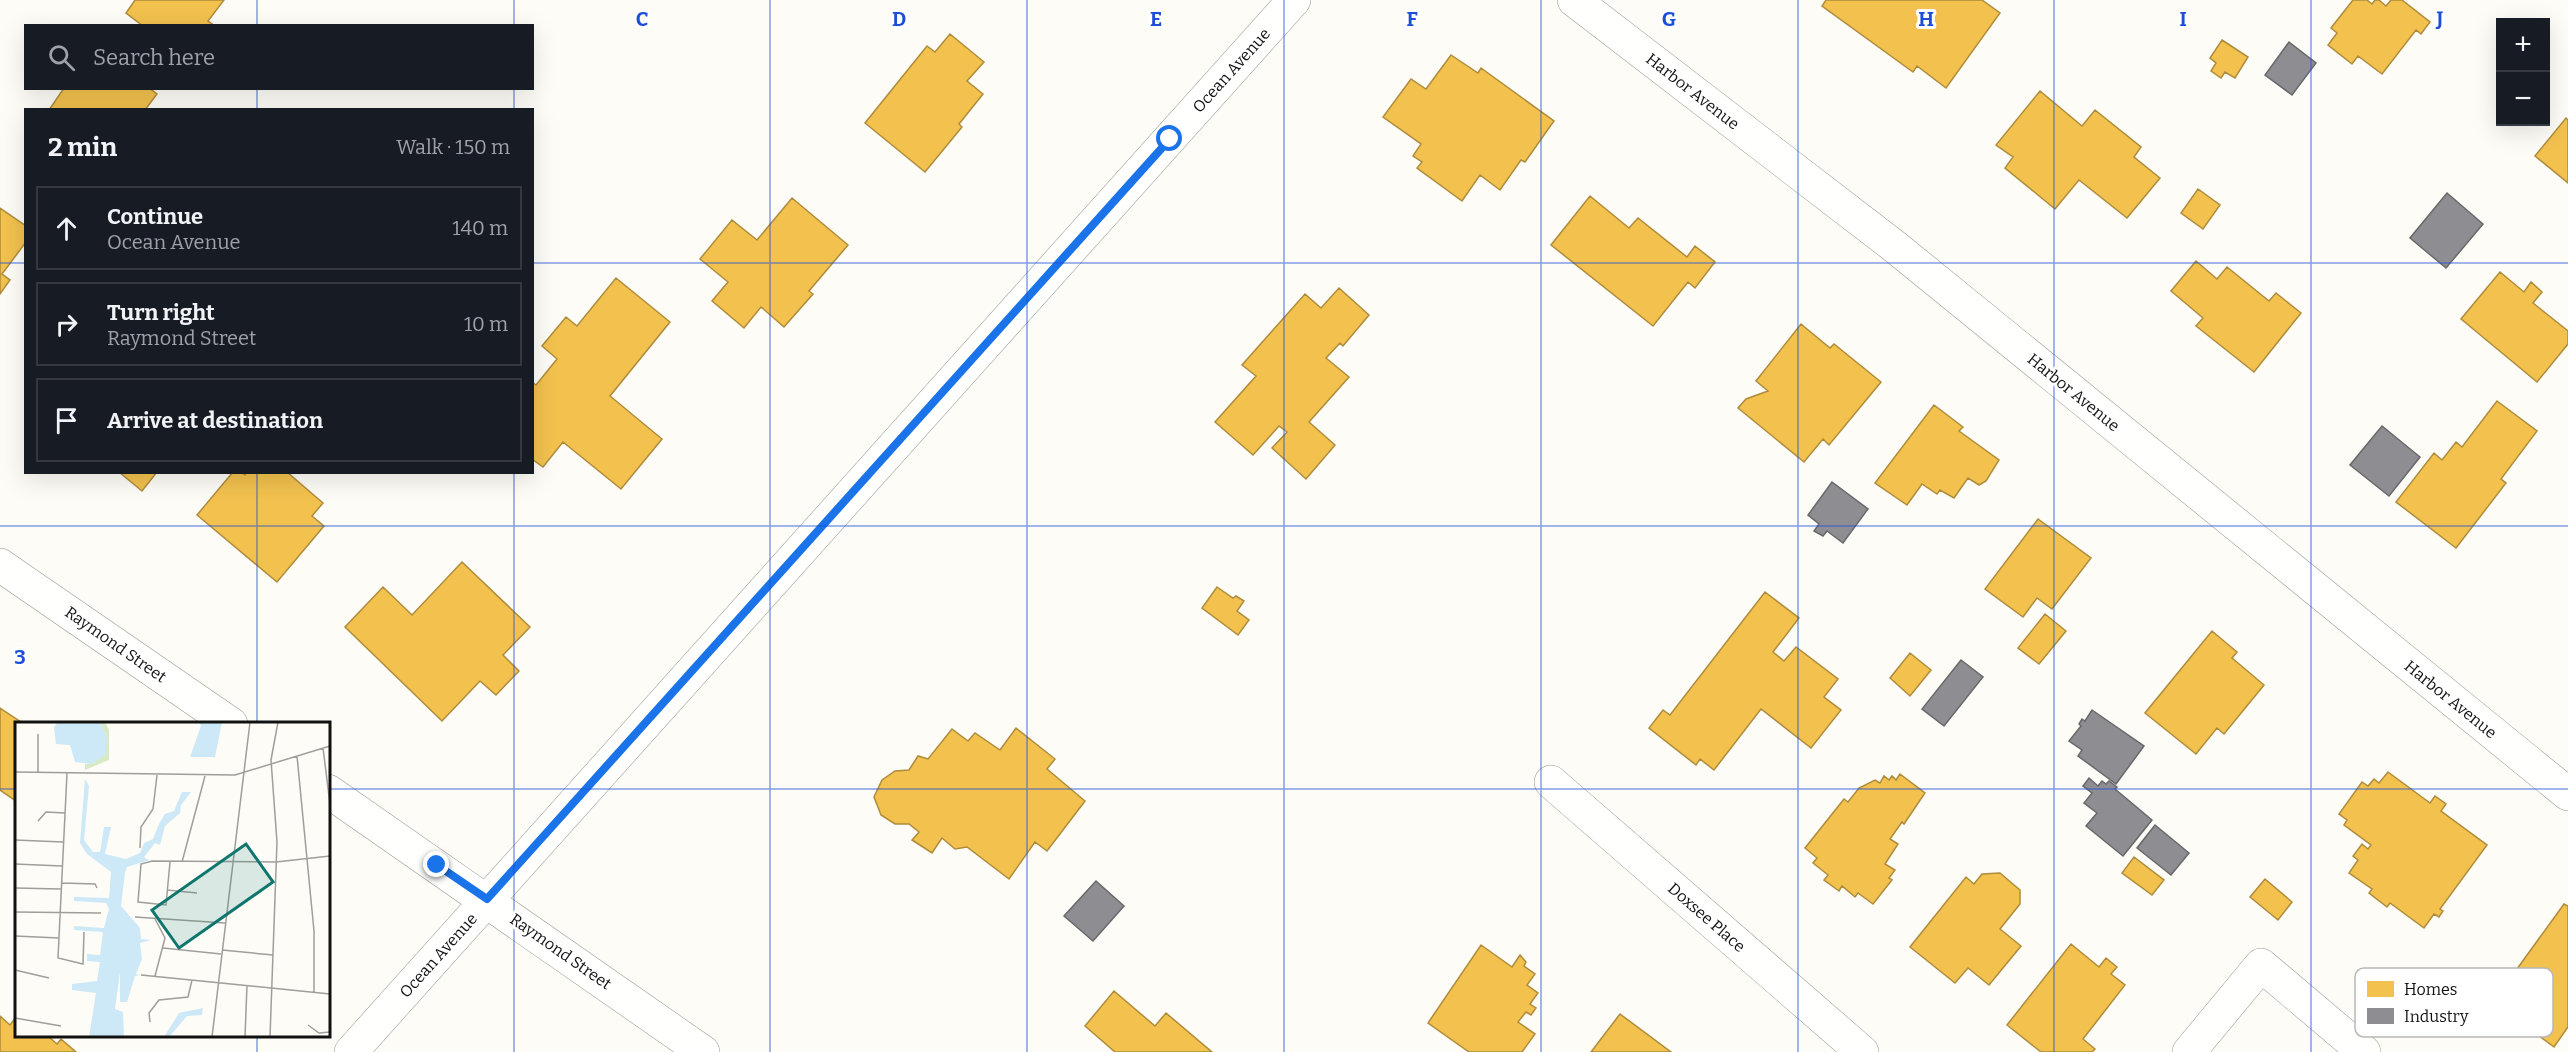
<!DOCTYPE html>
<html lang="en">
<head>
<meta charset="utf-8">
<style>
	body { margin:0; font-family:Bitter,serif; background:#242831; color:#f1f3f6 }
	.controls { position:absolute; right:18px; top:18px; display:grid; overflow:hidden; border-radius:0px; box-shadow:0 6px 24px #0002 }
	.controls button { width:54px; height:54px; display:grid; place-items:center; padding:0; border:0; border-bottom:2px solid #363941; background:#171b24; color:#f1f3f6; font:30px sans-serif }
	.stop { position:absolute; width:18px; height:18px; margin:-14px; border:4px solid #1a73e8; border-radius:50%; background:#fff }
	.stop.end { background:#1a73e8; border-color:#fff; box-shadow:0 2px 6px #0008 }
	.list { margin:0; padding:0; list-style:none }
	h2 { display:flex; justify-content:space-between; align-items:center; height:78px; margin:0; padding:0 24px; font-size:26px }
	h2 small { font-size:20px; font-weight:400; color:#9ea1a6 }
	.list li { display:grid; grid-template-columns:39px 1fr auto; gap:18px; align-items:center; box-sizing:border-box; height:84px; margin:0 12px 12px; padding:0 12px; border:2px solid #363941; border-radius:0px }
	.list b { display:block; font-size:22px; white-space:nowrap }
	.list p { margin:0; font-size:20px; white-space:nowrap; color:#9ea1a6 }
	.list em { font-size:20px; font-style:normal; color:#9ea1a6 }
	.icon { flex:none; width:33px; height:33px; fill:none; stroke:currentColor; stroke-width:2; stroke-linecap:round; stroke-linejoin:round }
	.map { position:relative; flex:none; width:2568px; height:1052px; overflow:hidden }
	.search { position:absolute; background:#171b24; box-shadow:0 6px 24px #0002; left:24px; top:24px; width:510px; height:66px; display:flex; align-items:center; gap:15px; box-sizing:border-box; padding:0 21px; border-radius:0px; color:#9ea1a6; font-size:22px }
	.panel { position:absolute; background:#171b24; box-shadow:0 6px 24px #0002; left:24px; top:108px; width:510px; height:366px; border-radius:0px }
	.map>svg:first-child { display:block }
	.homes { fill:#f2c14e; stroke:#ae8c3c; stroke-width:1.5 }
	.industry { fill:#8d8d92; stroke:#68686b; stroke-width:1.5 }
	.lines { fill:none; stroke-linecap:round; stroke-linejoin:round }
	.minor-casing { stroke:#979795; stroke-width:34 }
	.minor { stroke:#fffffe; stroke-width:33 }
	.route { stroke:#1a73e8; stroke-width:8 }
	.grid { fill:none; stroke:#1d4ed8; stroke-width:1.5; stroke-opacity:0.55 }
	.labels { text-anchor:middle; stroke-width:6; stroke-linejoin:round; paint-order:stroke }
	.street-label { font-size:16px; fill:#111; stroke:#fff }
	.inset-road { fill:none; stroke:#9f9e9b; stroke-width:1.5 }
	.view { fill:#0f766e; fill-opacity:0.15; stroke:#0f766e; stroke-width:3 }
	.inset-edge { fill:none; stroke:#111; stroke-width:3 }
	.key { fill:#fff; stroke:#b8b8b8; stroke-width:1.5 }
	.key-label { font-size:16px; fill:#111 }
	.grid-label { font-size:20px; text-anchor:middle; font-weight:bold; fill:#1d4ed8; stroke:#fff; stroke-width:6; stroke-linejoin:round; paint-order:stroke }
</style>
</head>
<body>
<div class="map">
<svg width="2568" height="1052" viewBox="0 0 2568 1052">
	<rect width="100%" height="100%" fill="#fdfcf7"/>
	<path class="homes" d="M 135,0 L 224,0 L 208,21 L 215,26 L 143,26 L 126,13 Z
		M 1826,0 L 1982,0 L 2000,13 L 1946,88 L 1917,66 L 1913,72 L 1822,6 Z
		M 2353,0 L 2367,0 L 2372,4 L 2375,0 L 2379,0 L 2386,6 L 2391,0 L 2402,0 L 2430,22 L 2421,34 L 2416,30 L 2382,74 L 2358,56 L 2352,64 L 2328,45 L 2337,33 L 2331,28 Z
		M 950,34 L 984,62 L 967,81 L 983,94 L 959,124 L 962,127 L 925,172 L 865,123 L 927,46 L 935,52 Z
		M 2222,40 L 2248,57 L 2235,78 L 2225,72 L 2221,78 L 2211,71 L 2216,63 L 2210,58 Z
		M 1451,55 L 1478,73 L 1481,68 L 1554,121 L 1525,162 L 1521,160 L 1500,190 L 1480,175 L 1462,201 L 1417,168 L 1422,162 L 1413,156 L 1421,144 L 1383,117 L 1411,79 L 1426,89 Z
		M 64,88 L 149,88 L 157,94 L 145,110 L 49,110 Z
		M 2040,91 L 2082,126 L 2095,110 L 2141,147 L 2134,157 L 2160,178 L 2127,218 L 2079,180 L 2055,209 L 2005,168 L 2013,157 L 1996,145 Z
		M 2566,118 L 2568,120 L 2568,183 L 2535,156 Z
		M 2198,189 L 2220,205 L 2203,229 L 2181,213 Z
		M 1590,196 L 1629,228 L 1638,218 L 1687,257 L 1695,246 L 1715,262 L 1695,288 L 1688,282 L 1653,326 L 1551,245 Z
		M 792,198 L 848,245 L 809,291 L 813,294 L 784,327 L 761,307 L 744,328 L 712,301 L 728,282 L 700,259 L 732,220 L 757,240 Z
		M 0,208 L 26,226 L 26,242 L 2,274 L 10,280 L 0,294 Z
		M 2196,261 L 2217,279 L 2227,267 L 2269,301 L 2276,293 L 2301,313 L 2254,372 L 2196,326 L 2203,318 L 2171,291 Z
		M 2500,272 L 2524,292 L 2531,282 L 2542,292 L 2533,303 L 2568,331 L 2568,344 L 2537,382 L 2461,319 Z
		M 616,278 L 670,322 L 610,396 L 662,439 L 621,489 L 563,442 L 543,467 L 532,459 L 532,382 L 536,385 L 557,359 L 542,346 L 566,317 L 577,326 Z
		M 1339,288 L 1369,315 L 1343,346 L 1340,343 L 1326,358 L 1349,377 L 1309,422 L 1335,445 L 1306,479 L 1272,448 L 1287,432 L 1279,426 L 1253,455 L 1215,422 L 1256,376 L 1242,365 L 1305,294 L 1321,308 Z
		M 1801,324 L 1830,348 L 1834,344 L 1881,382 L 1829,445 L 1823,439 L 1804,462 L 1738,408 L 1746,399 L 1768,391 L 1756,381 Z
		M 2497,401 L 2537,431 L 2501,479 L 2506,483 L 2456,548 L 2396,502 L 2434,453 L 2442,460 L 2456,442 L 2462,447 Z
		M 1934,405 L 1963,427 L 1959,431 L 1999,460 L 1986,481 L 1979,485 L 1968,478 L 1954,498 L 1940,490 L 1937,494 L 1922,484 L 1907,505 L 1875,483 Z
		M 119,472 L 157,472 L 142,491 Z
		M 233,472 L 241,472 L 245,475 L 247,472 L 287,472 L 323,503 L 312,516 L 324,526 L 277,582 L 197,515 Z
		M 2038,519 L 2091,558 L 2052,609 L 2037,598 L 2023,617 L 1985,589 Z
		M 462,562 L 530,627 L 503,655 L 519,671 L 496,695 L 480,681 L 442,721 L 345,627 L 383,587 L 412,615 Z
		M 1217,587 L 1233,598 L 1236,596 L 1244,601 L 1237,611 L 1249,620 L 1238,635 L 1202,608 Z
		M 1765,592 L 1799,618 L 1773,652 L 1784,661 L 1796,647 L 1838,679 L 1824,697 L 1841,710 L 1811,748 L 1761,709 L 1714,770 L 1700,759 L 1696,765 L 1649,728 L 1663,710 L 1670,715 Z
		M 2045,614 L 2066,631 L 2039,664 L 2018,648 Z
		M 2212,631 L 2237,652 L 2232,658 L 2264,685 L 2224,734 L 2217,728 L 2196,754 L 2145,713 Z
		M 1910,653 L 1931,670 L 1910,696 L 1890,678 Z
		M 0,708 L 24,724 L 16,724 L 16,801 L 0,790 Z
		M 1016,728 L 1055,759 L 1047,769 L 1085,801 L 1047,851 L 1035,842 L 1009,879 L 967,847 L 955,849 L 942,838 L 932,853 L 912,840 L 919,832 L 909,824 L 895,824 L 881,815 L 874,797 L 882,780 L 895,771 L 909,770 L 918,756 L 928,759 L 952,729 L 968,741 L 975,733 L 1000,750 Z
		M 2388,772 L 2430,803 L 2435,796 L 2446,804 L 2441,811 L 2487,845 L 2440,909 L 2443,911 L 2439,917 L 2434,914 L 2424,928 L 2390,903 L 2387,907 L 2369,893 L 2372,889 L 2349,873 L 2358,860 L 2353,856 L 2362,844 L 2368,849 L 2371,845 L 2344,825 L 2347,820 L 2339,814 L 2362,782 L 2368,786 L 2374,779 L 2379,783 Z
		M 1900,774 L 1925,793 L 1904,824 L 1902,822 L 1890,839 L 1898,844 L 1885,864 L 1895,870 L 1889,878 L 1892,880 L 1873,904 L 1858,893 L 1855,897 L 1842,886 L 1839,891 L 1824,880 L 1828,875 L 1813,863 L 1817,858 L 1805,848 L 1844,799 L 1848,802 L 1859,788 L 1875,780 L 1880,783 L 1884,776 L 1889,780 L 1892,776 L 1896,780 Z
		M 2134,857 L 2164,880 L 2152,895 L 2122,873 Z
		M 2000,873 L 2020,890 L 2020,904 L 2000,929 L 2021,946 L 1989,985 L 1968,968 L 1955,983 L 1910,947 L 1966,877 L 1974,884 L 1982,874 Z
		M 2265,879 L 2292,902 L 2278,920 L 2250,897 Z
		M 2564,904 L 2568,906 L 2568,1027 L 2554,1047 L 2523,1024 L 2544,994 L 2528,983 L 2522,991 L 2509,980 Z
		M 2071,944 L 2099,967 L 2106,958 L 2117,967 L 2111,974 L 2125,985 L 2083,1039 L 2095,1049 L 2092,1052 L 2041,1052 L 2007,1025 Z
		M 1481,945 L 1512,967 L 1520,955 L 1526,962 L 1524,966 L 1535,974 L 1527,985 L 1538,993 L 1530,1004 L 1536,1008 L 1531,1015 L 1526,1012 L 1518,1022 L 1535,1034 L 1522,1052 L 1469,1052 L 1428,1023 Z
		M 1114,991 L 1155,1026 L 1166,1013 L 1212,1052 L 1115,1052 L 1085,1026 Z
		M 1620,1014 L 1671,1052 L 1591,1052 Z
		M 0,1016 L 10,1025 L 16,1017 L 16,1036 L 48,1036 L 57,1044 L 61,1039 L 76,1052 L 0,1052 Z"/>
	<path class="industry" d="M 2289,42 L 2316,63 L 2292,95 L 2265,75 Z
		M 2447,193 L 2483,224 L 2446,268 L 2410,238 Z
		M 2382,426 L 2420,457 L 2389,496 L 2350,465 Z
		M 1832,482 L 1868,509 L 1843,543 L 1827,531 L 1823,536 L 1814,531 L 1819,524 L 1808,515 Z
		M 1961,660 L 1983,677 L 1944,726 L 1922,709 Z
		M 2092,710 L 2144,746 L 2116,784 L 2078,756 L 2082,750 L 2069,741 L 2081,726 L 2079,724 L 2082,719 L 2085,721 Z
		M 2089,778 L 2098,786 L 2102,781 L 2106,784 L 2109,781 L 2117,787 L 2115,789 L 2152,820 L 2123,856 L 2086,826 L 2097,813 L 2084,803 L 2092,793 L 2083,786 Z
		M 2155,825 L 2189,853 L 2171,875 L 2137,848 Z
		M 1096,881 L 1124,906 L 1093,941 L 1064,916 Z"/>
	<g class="lines">
		<g class="minor-casing">
			<path id="minor" d="M 1574,0 L 1894,246 L 2568,794
				M 0,565 L 231,724
				M 1551,782 L 1862,1052
				M 328,791 L 703,1052
				M 351,1052 L 1294,0
				M 2189,1052 L 2261,965 L 2364,1052"/>
		</g>
		<use href="#minor" class="minor"/>
	</g>
	<g class="lines">
		<path class="route" d="M 437,865 L 487,899 L 1170,139"/>
	</g>
	<path class="grid" d="M 257,0 L 257,26M 514,0 L 514,26M 770,0 L 770,1052M 1027,0 L 1027,1052M 1284,0 L 1284,1052M 1541,0 L 1541,1052M 1798,0 L 1798,1052M 2054,0 L 2054,1052M 2311,0 L 2311,1052M 257,88 L 257,110M 514,88 L 514,110M 0,263 L 26,263M 532,263 L 2568,263M 257,472 L 257,724M 514,472 L 514,1052M 0,526 L 2568,526M 0,789 L 16,789M 328,789 L 2568,789M 257,1036 L 257,1052"/>
	<g class="labels">
		<g class="street-label">
			<text transform="translate(1231 70) rotate(-48)" y="6">Ocean Avenue</text>
			<text transform="translate(1693 91) rotate(38)" y="6">Harbor Avenue</text>
			<text transform="translate(2074 392) rotate(39)" y="6">Harbor Avenue</text>
			<text transform="translate(116 644) rotate(35)" y="6">Raymond Street</text>
			<text transform="translate(2451 699) rotate(39)" y="6">Harbor Avenue</text>
			<text transform="translate(1707 917) rotate(41)" y="6">Doxsee Place</text>
			<text transform="translate(561 951) rotate(35)" y="6">Raymond Street</text>
			<text transform="translate(438 955) rotate(-48)" y="6">Ocean Avenue</text>
		</g>
	</g>
	<g transform="translate(15 722)">
		<rect width="315" height="315" fill="#fdfcf7"/>
		<path d="M 85,0 L 90,0 L 94,8 L 94,38 L 70,48 L 70,42 L 78,42 L 92,15 Z" fill="#d8eac5"/>
		<path d="M 43,0 L 85,0 L 92,15 L 91,32 L 77,42 L 60,40 L 55,23 L 41,22 L 39,5 ZM 184,0 L 207,0 L 200,35 L 175,35 L 186,4 ZM 70,57 L 74,64 L 69,118 L 78,130 L 85,130 L 89,105 L 96,105 L 90,132 L 111,137 L 125,131 L 129,121 L 138,117 L 144,102 L 150,92 L 159,89 L 167,70 L 176,70 L 166,83 L 165,91 L 150,104 L 145,123 L 140,121 L 129,135 L 134,138 L 112,145 L 110,151 L 106,184 L 125,206 L 126,217 L 136,218 L 125,221 L 127,237 L 121,252 L 125,253 L 120,254 L 112,280 L 105,280 L 105,250 L 100,287 L 108,290 L 109,315 L 74,315 L 81,271 L 57,268 L 57,262 L 82,259 L 85,240 L 72,239 L 72,232 L 85,233 L 88,210 L 59,208 L 59,204 L 89,206 L 94,187 L 91,181 L 59,179 L 59,175 L 94,176 L 96,150 L 72,132 L 65,121 ZM 188,286 L 187,293 L 172,294 L 154,315 L 149,315 L 164,291 Z" fill="#cde8f7"/>
		<path class="inset-road" d="M 308,26 L 315,82M 282,34 L 299,209 L 299,270M 0,50 L 220,53 L 315,24M 23,50 L 23,12M 52,51 L 43,236 L 68,242 L 69,210M 23,99 L 31,90 L 50,91M 0,118 L 48,120M 125,126 L 126,105 L 138,87 L 142,53M 155,140 L 151,183 L 123,180 L 126,142 L 137,139 L 261,140 L 315,134M 167,140 L 190,54M 0,142 L 47,144M 47,161 L 80,162 L 82,166M 0,166 L 46,167M 152,168 L 182,171M 0,190 L 86,191M 120,195 L 210,201M 140,197 L 150,216 L 140,254M 0,214 L 44,216M 148,226 L 206,232M 207,228 L 258,233M 0,248 L 34,256M 126,253 L 315,272M 0,296 L 46,304M 135,300 L 134,291 L 144,278 L 173,275 L 177,258M 293,303 L 304,311 L 315,310M 197,315 L 235,0M 230,315 L 232,263M 255,315 L 262,120 L 256,38 L 263,0"/>
		<path class="view" d="M 231,122 L 258,160 L 164,226 L 137,188 Z"/>
		<rect width="315" height="315" class="inset-edge"/>
	</g>
	<rect x="2355" y="968" width="198" height="69" rx="9" class="key"/>
	<rect x="2367" y="981" width="27" height="16" fill="#f2c14e"/>
	<rect x="2367" y="1008" width="27" height="16" fill="#8d8d92"/>
	<g class="key-label">
		<text x="2404" y="995">Homes</text>
		<text x="2404" y="1022">Industry</text>
	</g>
	<g class="grid-label">
		<text x="642" y="26">C</text>
		<text x="899" y="26">D</text>
		<text x="1156" y="26">E</text>
		<text x="1412" y="26">F</text>
		<text x="1669" y="26">G</text>
		<text x="1926" y="26">H</text>
		<text x="2183" y="26">I</text>
		<text x="2440" y="26">J</text>
		<text x="20" y="664">3</text>
	</g>
</svg>
<div class="controls">
<button>+</button>
<button>−</button>
</div>
<div class="stop" style="left:1170px;top:139px"></div>
<div class="stop end" style="left:437px;top:865px"></div>
<div class="search"><svg class="icon" aria-label="search" viewBox="0 0 24 24"><circle cx="10" cy="10" r="6"/><path d="M15 15l6 6"/></svg>Search here</div>
<section class="panel">
<h2>2 min<small>Walk · 150 m</small></h2>
<ul class="list">
<li><svg class="icon" aria-label="ahead" viewBox="0 0 24 24"><path d="M12 20V5M6 11l6-6 6 6"/></svg><div><b>Continue</b><p>Ocean Avenue</p></div><em>140 m</em></li>
<li><svg class="icon" aria-label="right" viewBox="0 0 24 24"><path d="M7 20v-9h11M14 6l5 5-5 5"/></svg><div><b>Turn right</b><p>Raymond Street</p></div><em>10 m</em></li>
<li><svg class="icon" aria-label="arrive" viewBox="0 0 24 24"><path d="M6 21V4h12l-3 4 3 4H6"/></svg><div><b>Arrive at destination</b></div></li>
</ul>
</section>
</div>
</body>
</html>
